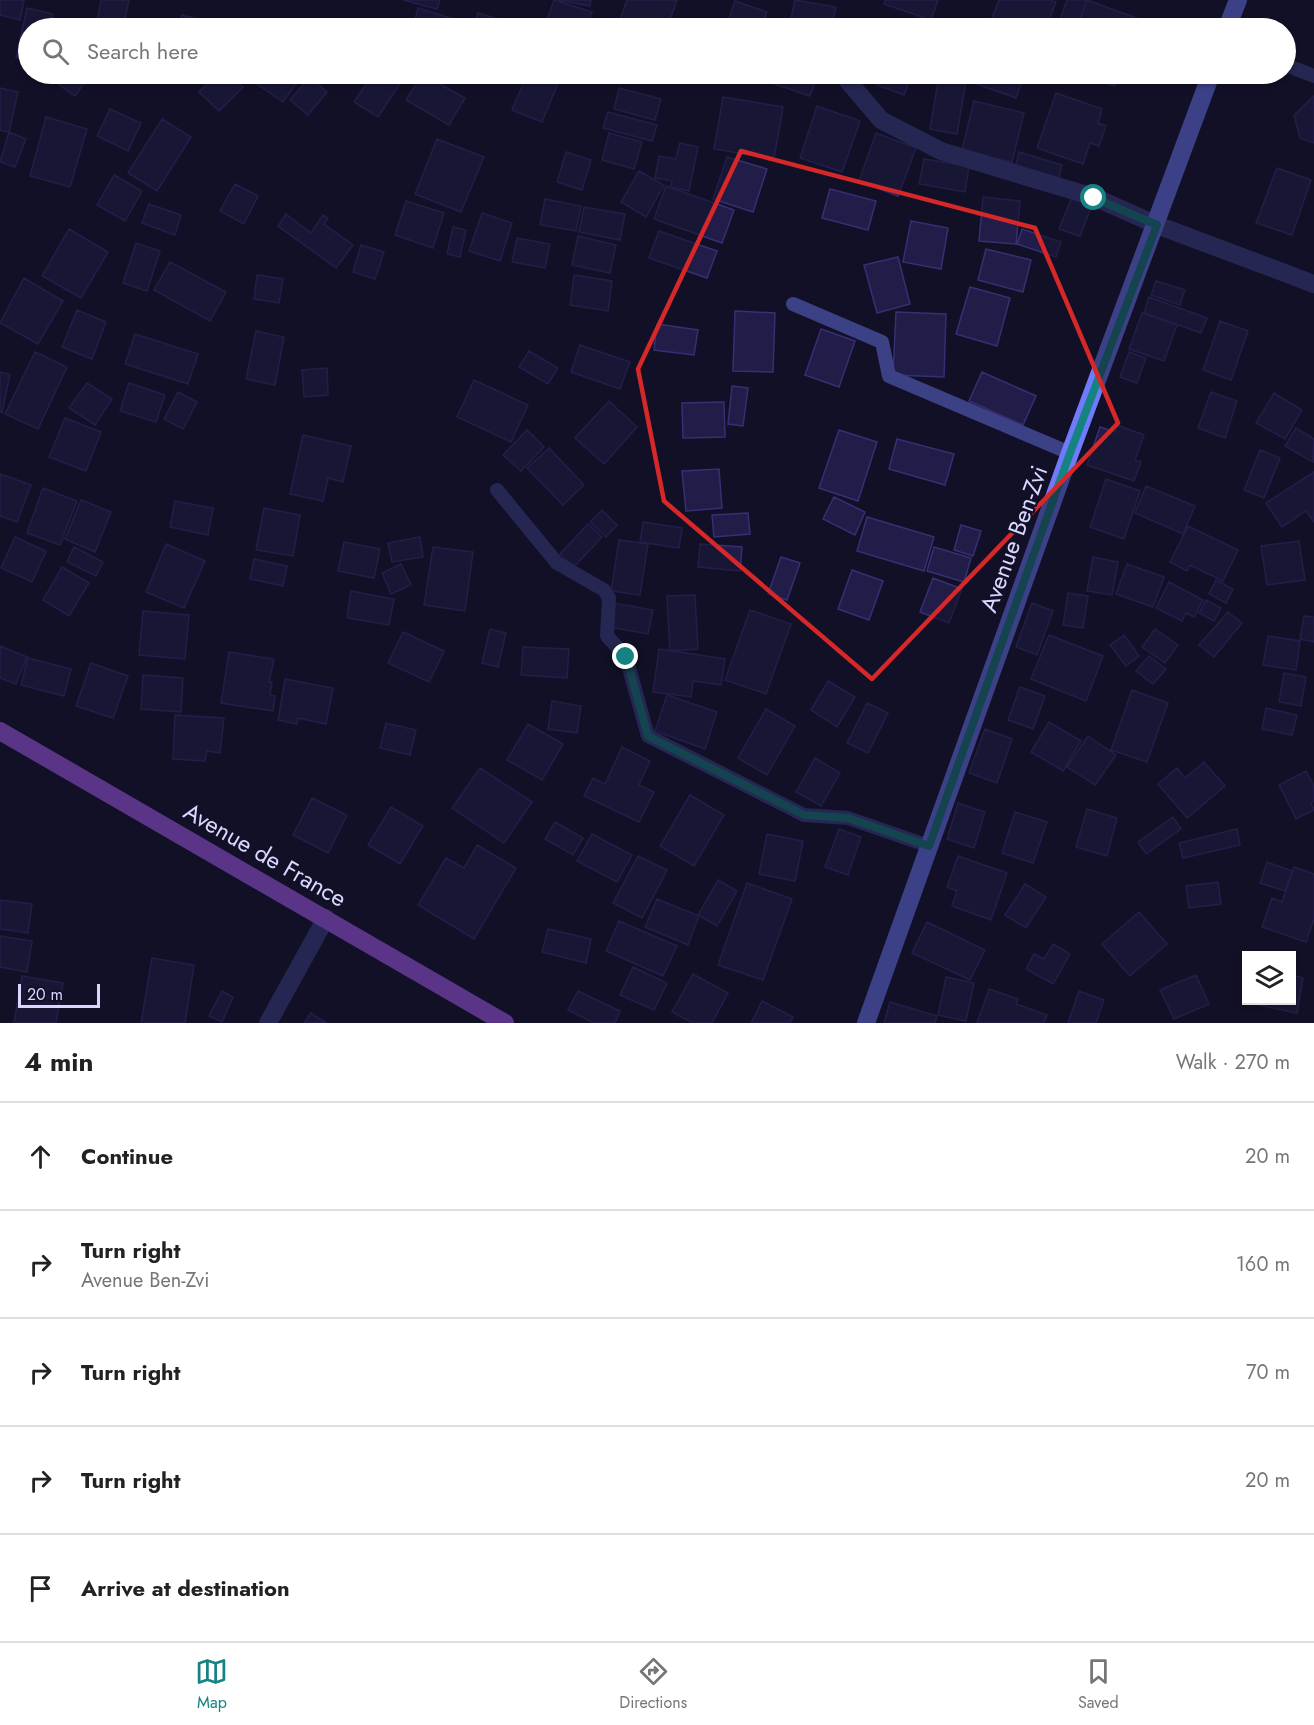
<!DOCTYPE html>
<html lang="en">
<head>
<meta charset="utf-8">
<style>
	body { margin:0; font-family:Jost,sans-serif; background:#f6f6f6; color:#222 }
	.controls { position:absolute; right:18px; bottom:18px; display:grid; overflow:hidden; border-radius:0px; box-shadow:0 2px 4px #0004 }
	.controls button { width:54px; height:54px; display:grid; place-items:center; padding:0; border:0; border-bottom:2px solid #e0e0e0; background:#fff; color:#222; font:30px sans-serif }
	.scale { position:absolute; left:18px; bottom:15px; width:82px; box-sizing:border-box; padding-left:6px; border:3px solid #d8d7fe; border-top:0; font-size:16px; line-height:21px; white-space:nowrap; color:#d8d7fe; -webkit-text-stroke:4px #121027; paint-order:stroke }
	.stop { position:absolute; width:18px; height:18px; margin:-14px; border:4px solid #168383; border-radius:50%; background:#fff }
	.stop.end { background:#168383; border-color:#fff; box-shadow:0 2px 6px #0008 }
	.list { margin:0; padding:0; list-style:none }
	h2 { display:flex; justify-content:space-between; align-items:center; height:78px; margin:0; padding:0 24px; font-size:26px }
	h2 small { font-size:20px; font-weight:400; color:#767676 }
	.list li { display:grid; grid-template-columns:39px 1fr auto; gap:18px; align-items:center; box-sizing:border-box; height:108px; padding:0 24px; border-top:2px solid #e0e0e0 }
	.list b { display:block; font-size:22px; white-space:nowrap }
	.list p { margin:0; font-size:20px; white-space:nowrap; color:#767676 }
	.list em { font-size:20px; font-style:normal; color:#767676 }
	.icon { flex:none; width:33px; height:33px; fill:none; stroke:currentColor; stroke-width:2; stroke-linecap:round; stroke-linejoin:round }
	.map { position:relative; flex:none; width:1314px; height:1023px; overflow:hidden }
	.search { position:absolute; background:#fff; box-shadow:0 2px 4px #0004; left:18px; right:18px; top:18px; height:66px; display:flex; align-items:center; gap:15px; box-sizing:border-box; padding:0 21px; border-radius:33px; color:#767676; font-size:22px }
	.sheet { height:618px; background:#fff }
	nav { display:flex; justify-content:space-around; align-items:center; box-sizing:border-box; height:84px; border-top:2px solid #e0e0e0; background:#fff; font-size:16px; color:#767676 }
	nav a { display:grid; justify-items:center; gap:3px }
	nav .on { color:#168383 }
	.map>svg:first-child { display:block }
	.building { fill:#211d48; stroke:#362f73; stroke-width:1.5 }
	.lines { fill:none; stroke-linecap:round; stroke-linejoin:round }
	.lane { stroke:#3c4185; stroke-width:14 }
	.street { stroke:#3c4185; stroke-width:18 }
	.secondary { stroke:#707bfc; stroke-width:18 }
	.primary { stroke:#b261fc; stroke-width:18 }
	.route { stroke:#168383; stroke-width:8 }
	.marked { fill:none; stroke:#d62828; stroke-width:4.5; stroke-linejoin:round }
	.labels { text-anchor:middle; stroke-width:4.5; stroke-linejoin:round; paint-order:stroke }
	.street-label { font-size:24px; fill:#d8d7fe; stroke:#121027 }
</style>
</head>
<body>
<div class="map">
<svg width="1314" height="1023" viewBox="0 0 1314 1023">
	<rect width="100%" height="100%" fill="#121027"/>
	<path class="building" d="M 0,0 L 24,0 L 20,20 L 0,15 Z
		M 101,0 L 129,0 L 123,28 L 96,28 Z
		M 403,0 L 440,0 L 437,9 Z
		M 554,0 L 592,12 L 586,28 L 544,28 Z
		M 558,0 L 591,0 L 590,6 Z
		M 627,0 L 677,0 L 667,28 L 617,28 Z
		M 795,0 L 836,7 L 831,28 L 812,28 L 790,23 Z
		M 885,0 L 938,0 L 931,20 L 884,4 Z
		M 999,0 L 1050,0 L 1056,2 L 1046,28 L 995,28 L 989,26 Z
		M 1067,0 L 1087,0 L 1077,28 L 1057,28 Z
		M 1087,0 L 1139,19 L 1135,28 L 1077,28 Z
		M 735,1 L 767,12 L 761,28 L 726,28 Z
		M 27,8 L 53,14 L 50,28 L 28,28 L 28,61 L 16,58 Z
		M 418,8 L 457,20 L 454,28 L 413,28 Z
		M 478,13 L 498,19 L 495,28 L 473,28 Z
		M 182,15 L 224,26 L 223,28 L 178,28 Z
		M 65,74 L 91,74 L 75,96 L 58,84 Z
		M 178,74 L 211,74 L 208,82 Z
		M 217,74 L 229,74 L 243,87 L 219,111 L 199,92 Z
		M 260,74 L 287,74 L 298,81 L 283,102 L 254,82 Z
		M 373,74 L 401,74 L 405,76 L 378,117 L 354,102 Z
		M 422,74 L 465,98 L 449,125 L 406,100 Z
		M 527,74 L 562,74 L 542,122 L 512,110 Z
		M 762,74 L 818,74 L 810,96 L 760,79 Z
		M 881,74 L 912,74 L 904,95 L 877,85 Z
		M 974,74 L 1024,74 L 1016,98 L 971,82 Z
		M 1078,74 L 1119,74 L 1115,86 Z
		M 939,76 L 966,80 L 957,134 L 930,129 Z
		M 310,77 L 327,92 L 308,115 L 290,100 Z
		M 0,88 L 18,92 L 9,132 L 0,130 Z
		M 619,88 L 661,99 L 655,120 L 614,109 Z
		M 1056,93 L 1102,109 L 1098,123 L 1106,126 L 1099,146 L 1090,143 L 1083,164 L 1037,148 Z
		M 1314,96 L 1314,143 L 1300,138 L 1294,115 Z
		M 723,97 L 783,107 L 774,159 L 714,149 Z
		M 974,101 L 1024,113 L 1012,162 L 962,150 Z
		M 817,106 L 860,121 L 842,172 L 800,158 Z
		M 110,109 L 141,123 L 128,151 L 97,136 Z
		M 608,112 L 657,125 L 652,141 L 603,128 Z
		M 46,117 L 87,129 L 70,187 L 30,176 Z
		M 162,119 L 191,137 L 157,191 L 128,173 Z
		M 9,132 L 26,139 L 15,167 L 0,162 Z
		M 609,133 L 642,142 L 634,169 L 602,160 Z
		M 876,133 L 916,148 L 898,196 L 859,181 Z
		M 437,139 L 484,157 L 461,212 L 415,194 Z
		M 680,143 L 698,147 L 689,191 L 671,187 L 672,181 L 655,178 L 659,156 L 676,159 Z
		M 566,152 L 591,160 L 582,190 L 557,182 Z
		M 1019,152 L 1062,165 L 1058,181 L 1015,168 Z
		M 727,157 L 767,169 L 753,212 L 713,199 Z
		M 924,159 L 969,166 L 965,192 L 919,184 Z
		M 1277,168 L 1311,180 L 1292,235 L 1256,223 Z
		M 639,171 L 664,185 L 646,217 L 621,202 Z
		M 114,175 L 142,191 L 125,221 L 97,205 Z
		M 235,184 L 258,196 L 244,224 L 220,211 Z
		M 666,186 L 734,210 L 722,243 L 654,219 Z
		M 830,189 L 876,201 L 868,230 L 822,218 Z
		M 983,197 L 1020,201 L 1016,244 L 979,241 Z
		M 1072,197 L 1092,205 L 1080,236 L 1059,229 Z
		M 545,199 L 581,206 L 576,231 L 540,225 Z
		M 406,201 L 444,213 L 433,248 L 395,235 Z
		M 149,204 L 181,215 L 175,235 L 142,223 Z
		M 584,207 L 625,214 L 620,240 L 579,232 Z
		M 482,213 L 512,223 L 500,261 L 469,251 Z
		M 286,214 L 311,233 L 323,215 L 328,218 L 324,224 L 353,245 L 336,268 L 278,226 Z
		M 911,221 L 948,228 L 941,269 L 903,262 Z
		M 453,227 L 466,230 L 460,257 L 447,254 Z
		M 69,229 L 108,252 L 81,298 L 42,276 Z
		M 1022,229 L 1061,242 L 1056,257 L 1017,244 Z
		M 659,231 L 717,251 L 707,278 L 649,258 Z
		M 578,236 L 616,245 L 610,273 L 572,265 Z
		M 517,238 L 550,244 L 545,268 L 512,262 Z
		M 136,243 L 160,251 L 147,291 L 123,283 Z
		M 361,245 L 384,252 L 375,279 L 353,272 Z
		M 986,249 L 1031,260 L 1023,292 L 978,280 Z
		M 898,257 L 910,304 L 877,313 L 864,265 Z
		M 170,262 L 226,292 L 210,321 L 154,290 Z
		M 257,275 L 283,279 L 279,303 L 254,299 Z
		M 574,275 L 612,281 L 608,311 L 570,305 Z
		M 24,278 L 63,301 L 38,344 L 0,323 Z
		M 1156,281 L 1185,290 L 1180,305 L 1151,295 Z
		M 970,287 L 1010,298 L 997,346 L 956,334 Z
		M 1149,297 L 1207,318 L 1201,333 L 1144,313 Z
		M 77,310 L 106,322 L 92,359 L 62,347 Z
		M 735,311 L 775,313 L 773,372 L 733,371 Z
		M 896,312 L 946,314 L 944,377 L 893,375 Z
		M 1142,313 L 1177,325 L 1164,361 L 1129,349 Z
		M 1220,321 L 1248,331 L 1231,380 L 1203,370 Z
		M 657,324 L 698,330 L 694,355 L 654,350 Z
		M 821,329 L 855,341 L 839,387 L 805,375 Z
		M 256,331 L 284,337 L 275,385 L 246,379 Z
		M 135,334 L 198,354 L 188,384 L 125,364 Z
		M 580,345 L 630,362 L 620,389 L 571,372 Z
		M 529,351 L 558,368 L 548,384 L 519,367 Z
		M 35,352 L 67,367 L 38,429 L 5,414 Z
		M 1129,352 L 1146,358 L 1137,383 L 1120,377 Z
		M 327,368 L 328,395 L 304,397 L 302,370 Z
		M 0,372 L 10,374 L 2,413 L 0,412 Z
		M 982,372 L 1036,396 L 1023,425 L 969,401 Z
		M 474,380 L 528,405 L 511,442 L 457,417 Z
		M 87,383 L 112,399 L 95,425 L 69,408 Z
		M 129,383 L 165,395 L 156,422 L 120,411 Z
		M 732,386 L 748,388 L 743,426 L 728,424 Z
		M 178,392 L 197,402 L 183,429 L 164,419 Z
		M 1211,392 L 1237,401 L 1225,438 L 1198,428 Z
		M 1274,393 L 1302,410 L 1285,439 L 1256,423 Z
		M 609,401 L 637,427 L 604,464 L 575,438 Z
		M 724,402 L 725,437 L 683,438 L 682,403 Z
		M 65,418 L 101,432 L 86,471 L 49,457 Z
		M 1117,425 L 1144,435 L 1135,460 L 1141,462 L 1134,481 L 1087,465 L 1100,427 L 1115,432 Z
		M 1296,428 L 1314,439 L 1313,462 L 1285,446 Z
		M 527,430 L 544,447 L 521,471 L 503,455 Z
		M 839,430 L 877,442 L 858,501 L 819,488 Z
		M 303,435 L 351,446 L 343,482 L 328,478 L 323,501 L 290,494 Z
		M 897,439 L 954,454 L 945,485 L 889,469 Z
		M 549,448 L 584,485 L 563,505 L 527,468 Z
		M 1260,450 L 1280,458 L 1264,498 L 1244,490 Z
		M 719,469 L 722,508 L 686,511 L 682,471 Z
		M 1314,472 L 1314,522 L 1306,511 L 1282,527 L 1266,503 Z
		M 0,474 L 31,485 L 17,522 L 0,516 Z
		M 1106,479 L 1140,491 L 1124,539 L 1090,527 Z
		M 1146,486 L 1195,506 L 1183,534 L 1135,513 Z
		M 43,488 L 77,501 L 60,545 L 27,533 Z
		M 834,497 L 865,512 L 855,535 L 823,519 Z
		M 81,500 L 111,512 L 95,552 L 65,539 Z
		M 175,501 L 213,508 L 208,535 L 170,527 Z
		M 264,508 L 300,515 L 293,556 L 256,550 Z
		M 602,510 L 617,525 L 606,537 L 590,522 Z
		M 748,513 L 750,534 L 714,537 L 712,515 Z
		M 867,517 L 934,537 L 924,571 L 857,551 Z
		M 643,522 L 682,528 L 679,548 L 640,542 Z
		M 588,524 L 602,537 L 574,567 L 560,554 Z
		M 961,525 L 981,531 L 973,556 L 954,550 Z
		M 1188,526 L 1238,550 L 1223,581 L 1190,565 L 1187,571 L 1170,562 Z
		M 15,537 L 46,551 L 32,582 L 1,568 Z
		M 420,537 L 423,557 L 392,562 L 388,543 Z
		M 619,540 L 648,544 L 640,595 L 611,591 Z
		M 1299,541 L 1305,580 L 1267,585 L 1261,546 Z
		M 344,542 L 380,549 L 374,578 L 338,571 Z
		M 166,544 L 205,561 L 184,608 L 146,592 Z
		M 700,544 L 742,547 L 740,571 L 698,567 Z
		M 74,547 L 103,562 L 96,576 L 67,562 Z
		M 433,547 L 473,552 L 465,611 L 424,605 Z
		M 934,547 L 971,558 L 964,582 L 927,571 Z
		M 781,557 L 800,563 L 787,600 L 768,594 Z
		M 1093,557 L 1118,562 L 1112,595 L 1087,591 Z
		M 254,559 L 287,566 L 283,586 L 250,579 Z
		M 401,564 L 411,585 L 391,594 L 382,573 Z
		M 1127,564 L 1164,577 L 1153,607 L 1116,594 Z
		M 62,567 L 89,583 L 69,616 L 43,600 Z
		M 852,570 L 883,581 L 869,620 L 838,609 Z
		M 933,578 L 962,589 L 949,623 L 920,612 Z
		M 1216,580 L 1233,589 L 1226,603 L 1209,594 Z
		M 1169,582 L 1203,600 L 1194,617 L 1186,613 L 1182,621 L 1156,608 Z
		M 351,591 L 394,599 L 389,625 L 347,618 Z
		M 1068,593 L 1088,596 L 1083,628 L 1063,625 Z
		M 695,595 L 698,649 L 670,651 L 667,596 Z
		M 1206,600 L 1221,608 L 1214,621 L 1199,613 Z
		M 613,603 L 653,610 L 648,634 L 609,627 Z
		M 1032,603 L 1053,611 L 1037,655 L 1016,647 Z
		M 750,610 L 791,624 L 766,694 L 725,680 Z
		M 143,611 L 189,615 L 185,659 L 139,655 Z
		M 1228,612 L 1242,623 L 1214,657 L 1199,645 Z
		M 1304,616 L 1314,617 L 1314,642 L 1300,639 Z
		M 490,629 L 506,633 L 498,667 L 482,663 Z
		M 1155,629 L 1178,645 L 1165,663 L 1142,647 Z
		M 403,632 L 444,651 L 429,682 L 388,663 Z
		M 1049,635 L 1103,656 L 1086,701 L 1031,679 Z
		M 1124,635 L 1139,656 L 1126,666 L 1110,645 Z
		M 1268,636 L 1300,641 L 1296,670 L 1263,665 Z
		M 0,646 L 27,657 L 16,684 L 0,678 Z
		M 523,647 L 569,649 L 567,678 L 521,675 Z
		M 659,649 L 725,659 L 721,685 L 693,681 L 691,697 L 653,692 Z
		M 229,652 L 274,659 L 269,682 L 272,682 L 270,695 L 275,696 L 273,711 L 221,703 Z
		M 1149,656 L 1166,669 L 1153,684 L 1136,671 Z
		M 28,658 L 71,669 L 64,696 L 21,685 Z
		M 91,663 L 128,676 L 113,718 L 76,706 Z
		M 1284,673 L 1306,677 L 1301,706 L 1279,702 Z
		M 143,675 L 183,678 L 181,712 L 141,709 Z
		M 285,679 L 333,688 L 326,724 L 298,718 L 297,724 L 278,720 Z
		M 828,681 L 855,697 L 837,727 L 811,710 Z
		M 1020,687 L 1045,696 L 1033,729 L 1008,720 Z
		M 1132,690 L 1168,703 L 1147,762 L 1111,750 Z
		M 667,695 L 717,712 L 705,749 L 655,731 Z
		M 552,701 L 581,706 L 577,733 L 548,729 Z
		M 867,703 L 888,713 L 868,753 L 847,743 Z
		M 1266,708 L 1297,715 L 1292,735 L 1262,729 Z
		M 766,709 L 795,726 L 767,775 L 738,758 Z
		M 175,715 L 224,718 L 220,753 L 207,751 L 205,761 L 173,759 Z
		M 1049,722 L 1081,741 L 1063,771 L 1031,752 Z
		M 386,723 L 416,730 L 410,755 L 380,748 Z
		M 528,724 L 563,744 L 542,780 L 507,760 Z
		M 985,729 L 1012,739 L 997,783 L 969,773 Z
		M 1088,736 L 1116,755 L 1095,785 L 1067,767 Z
		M 622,747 L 650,761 L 639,785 L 654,792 L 639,822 L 584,796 L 593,778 L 605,784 Z
		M 815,758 L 840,773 L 821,806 L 796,792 Z
		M 1204,762 L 1225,786 L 1187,818 L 1158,784 L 1177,768 L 1185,778 Z
		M 480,768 L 532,802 L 504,843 L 452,808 Z
		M 1306,771 L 1314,786 L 1314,801 L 1311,803 L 1314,810 L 1296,819 L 1279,785 Z
		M 690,795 L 724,815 L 694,866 L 660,846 Z
		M 312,798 L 347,815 L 328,853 L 293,835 Z
		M 958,803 L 985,812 L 974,848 L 947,839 Z
		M 391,807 L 423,826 L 400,864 L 368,845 Z
		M 1087,809 L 1117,818 L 1107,856 L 1076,847 Z
		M 1015,812 L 1047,822 L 1033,863 L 1002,853 Z
		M 1173,817 L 1181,829 L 1146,854 L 1138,842 Z
		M 555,822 L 583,838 L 573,855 L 545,839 Z
		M 839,829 L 861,837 L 848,875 L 825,867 Z
		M 1237,829 L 1240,845 L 1183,858 L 1179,843 Z
		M 592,834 L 632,855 L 617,882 L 577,861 Z
		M 767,834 L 803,841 L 795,881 L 759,874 Z
		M 477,845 L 516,868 L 474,939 L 418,905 L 446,858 L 464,868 Z
		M 638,856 L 667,870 L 642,918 L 613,903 Z
		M 958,856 L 1007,873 L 991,920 L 952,906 L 957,891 L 947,887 Z
		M 1267,862 L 1292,871 L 1285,891 L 1260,883 Z
		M 1294,867 L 1314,874 L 1314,919 L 1306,942 L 1262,927 L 1272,898 L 1282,902 Z
		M 718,880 L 737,891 L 717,926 L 698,915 Z
		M 1218,882 L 1221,904 L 1189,908 L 1186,886 Z
		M 747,883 L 792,899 L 763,980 L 718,965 Z
		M 1025,884 L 1046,897 L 1026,928 L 1005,915 Z
		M 657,899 L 699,916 L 688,945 L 645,927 Z
		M 0,900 L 32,904 L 28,933 L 0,929 Z
		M 1139,912 L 1167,944 L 1130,976 L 1102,944 Z
		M 619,921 L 677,946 L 663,976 L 606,951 Z
		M 927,922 L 985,950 L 970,980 L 912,953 Z
		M 548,929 L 591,939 L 586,963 L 542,952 Z
		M 0,936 L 32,941 L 27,972 L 0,967 Z
		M 1053,944 L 1070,954 L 1053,984 L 1026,969 L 1034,954 L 1044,959 Z
		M 152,958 L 194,965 L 185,1023 L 141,1023 Z
		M 633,967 L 667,983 L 654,1010 L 620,995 Z
		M 693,974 L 728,993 L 712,1023 L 693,1023 L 672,1012 Z
		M 1196,975 L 1209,1004 L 1174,1019 L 1160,990 Z
		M 1292,975 L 1303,978 L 1297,1013 L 1258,1005 L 1259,1000 L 1292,1000 Z
		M 22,976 L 63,983 L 56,1023 L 14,1023 Z
		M 946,977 L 974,983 L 966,1021 L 938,1015 Z
		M 989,989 L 1018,999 L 1016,1004 L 1047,1015 L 1044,1023 L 977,1023 Z
		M 222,991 L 233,997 L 222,1022 L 209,1016 Z
		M 578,991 L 620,1011 L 615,1023 L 594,1023 L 568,1010 Z
		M 1079,991 L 1104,1000 L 1096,1023 L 1068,1023 Z
		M 762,1001 L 793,1017 L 790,1023 L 751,1023 Z
		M 890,1002 L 937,1016 L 935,1023 L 884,1023 Z
		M 311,1013 L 326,1023 L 304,1023 Z"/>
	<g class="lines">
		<path class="lane" d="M 1286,65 L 1314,76
			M 793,304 L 882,342 L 889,376 L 1070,453
			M 497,490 L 557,563 L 604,590 L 609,598 L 607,636 L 626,657 L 648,736 L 804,815 L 848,818 L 929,846"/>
		<path class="street" d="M 842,74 L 881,120 L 941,151 L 1094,197 L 1157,225 L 1314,284
			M 268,1023 L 326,918"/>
		<path class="secondary" d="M 1227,28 L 1238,0
			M 866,1023 L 1070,453 L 1211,74"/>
		<path class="primary" d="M 0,731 L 505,1023"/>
	</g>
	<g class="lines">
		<path class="route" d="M 626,657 L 648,736 L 804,815 L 848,818 L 929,846 L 1070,453 L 1157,225 L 1094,198"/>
	</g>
	<path d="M0 0H1314V1023H0ZM 741,151 L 1035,228 L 1118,423 L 872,679 L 664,501 L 638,369 Z" fill="#121027" fill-opacity=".55" fill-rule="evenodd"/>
	<path class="marked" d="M 741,151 L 1035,228 L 1118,423 L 872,679 L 664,501 L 638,369 Z"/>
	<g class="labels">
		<g class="street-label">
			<text transform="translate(1014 539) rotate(-70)" y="8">Avenue Ben-Zvi</text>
			<text transform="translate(265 855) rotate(30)" y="8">Avenue de France</text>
		</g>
	</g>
</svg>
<div class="controls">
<button><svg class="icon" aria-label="layers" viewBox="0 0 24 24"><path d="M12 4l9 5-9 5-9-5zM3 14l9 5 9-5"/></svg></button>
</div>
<div class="scale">20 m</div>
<div class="stop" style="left:1094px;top:198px"></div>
<div class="stop end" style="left:626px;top:657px"></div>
<div class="search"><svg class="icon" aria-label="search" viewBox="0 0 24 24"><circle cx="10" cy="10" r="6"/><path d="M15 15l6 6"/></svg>Search here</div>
</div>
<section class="sheet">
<h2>4 min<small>Walk · 270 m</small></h2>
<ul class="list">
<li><svg class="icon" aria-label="ahead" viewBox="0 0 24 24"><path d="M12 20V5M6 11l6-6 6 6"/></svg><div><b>Continue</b></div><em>20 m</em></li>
<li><svg class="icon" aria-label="right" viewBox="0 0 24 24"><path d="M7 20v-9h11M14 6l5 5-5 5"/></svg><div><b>Turn right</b><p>Avenue Ben-Zvi</p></div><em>160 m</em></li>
<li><svg class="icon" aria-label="right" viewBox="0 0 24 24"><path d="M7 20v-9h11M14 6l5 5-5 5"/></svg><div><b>Turn right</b></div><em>70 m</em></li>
<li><svg class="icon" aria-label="right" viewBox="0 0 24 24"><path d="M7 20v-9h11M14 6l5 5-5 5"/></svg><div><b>Turn right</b></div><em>20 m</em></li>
<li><svg class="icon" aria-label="arrive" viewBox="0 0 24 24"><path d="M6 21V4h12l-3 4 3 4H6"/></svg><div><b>Arrive at destination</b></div></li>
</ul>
</section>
<nav>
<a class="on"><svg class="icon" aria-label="map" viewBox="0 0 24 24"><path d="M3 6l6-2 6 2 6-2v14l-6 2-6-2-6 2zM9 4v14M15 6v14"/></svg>Map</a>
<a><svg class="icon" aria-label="directions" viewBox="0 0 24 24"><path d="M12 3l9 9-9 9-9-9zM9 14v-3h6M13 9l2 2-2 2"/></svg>Directions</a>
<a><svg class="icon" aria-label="saved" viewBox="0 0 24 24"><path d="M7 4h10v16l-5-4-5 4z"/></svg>Saved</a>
</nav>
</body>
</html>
